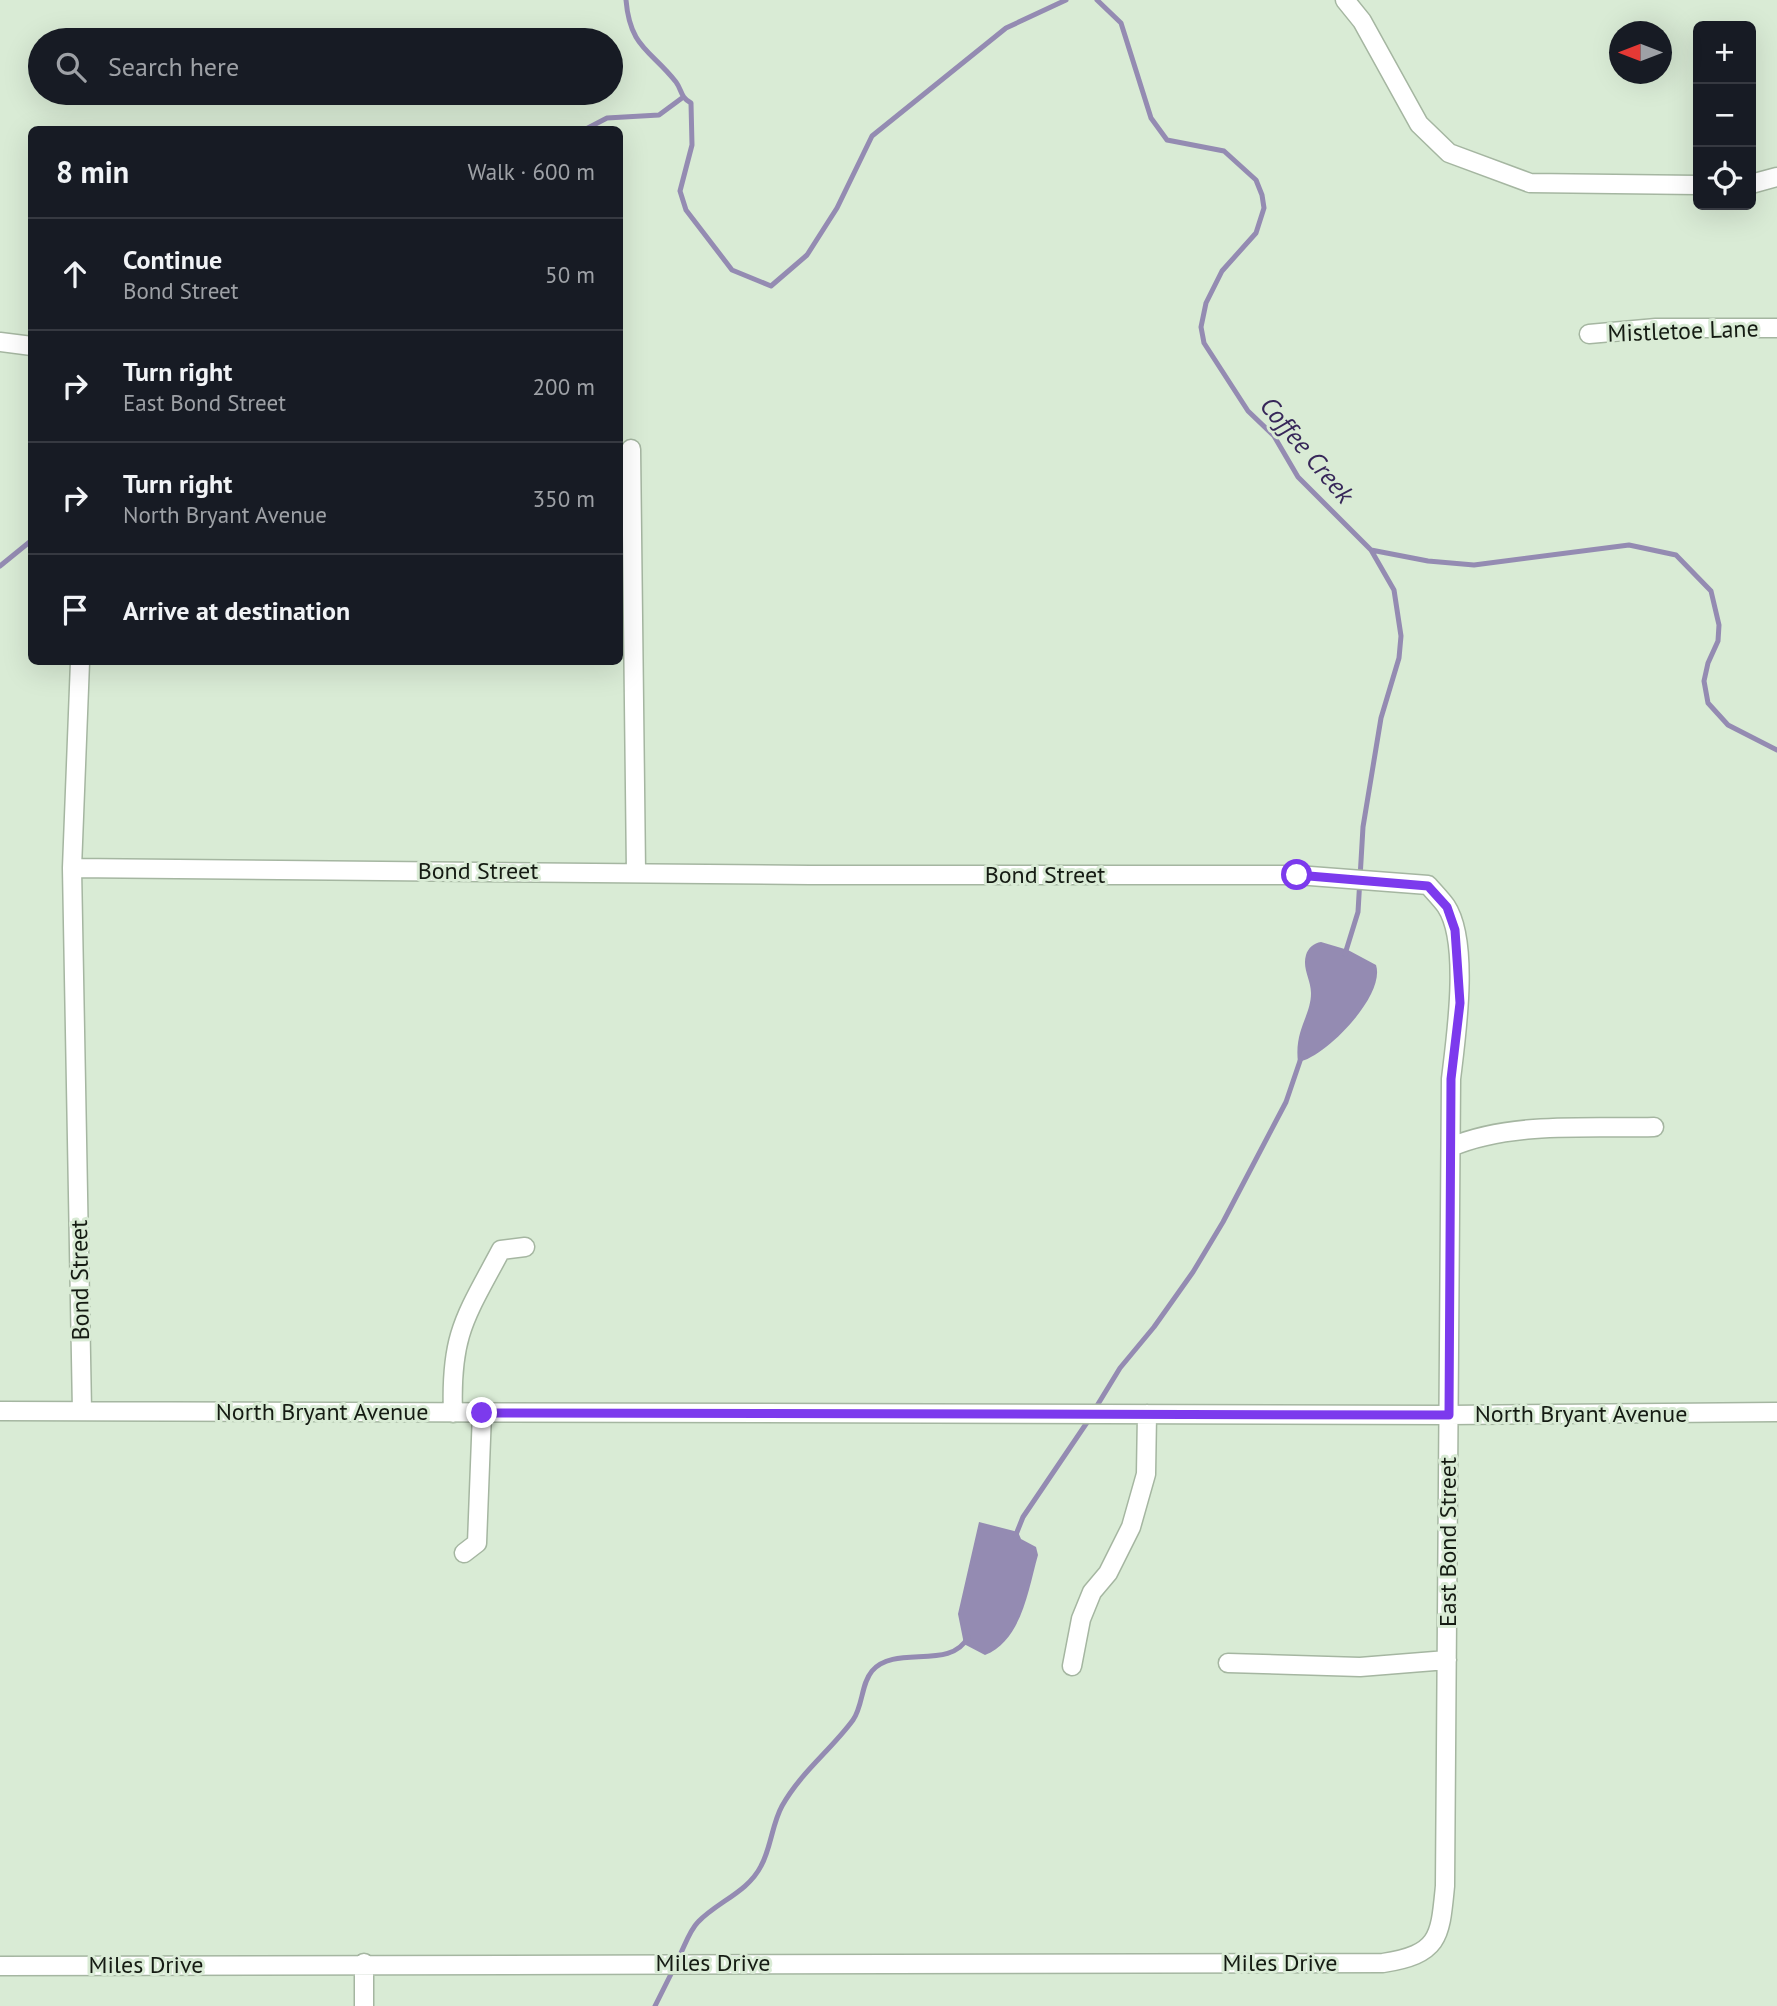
<!DOCTYPE html>
<html lang="en">
<head>
<meta charset="utf-8">
<style>
	body { margin:0; font-family:"PT Sans",sans-serif; background:#242831; color:#f1f3f6 }
	.controls { position:absolute; right:21px; top:21px; display:grid; overflow:hidden; border-radius:10px; box-shadow:0 7px 28px #0002 }
	.controls button { width:63px; height:63px; display:grid; place-items:center; padding:0; border:0; border-bottom:2px solid #363941; background:#171b24; color:#f1f3f6; font:35px sans-serif }
	.compass { position:absolute; left:1609px; top:21px; width:63px; height:63px; border-radius:50%; background:#171b24; box-shadow:0 7px 28px #0002; rotate:270deg }
	.stop { position:absolute; width:21px; height:21px; margin:-16px; border:5px solid #7c3aed; border-radius:50%; background:#fff }
	.stop.end { background:#7c3aed; border-color:#fff; box-shadow:0 2px 7px #0008 }
	.list { margin:0; padding:0; list-style:none }
	h2 { display:flex; justify-content:space-between; align-items:center; height:91px; margin:0; padding:0 28px; font-size:30px }
	h2 small { font-size:23px; font-weight:400; color:#9ea1a6 }
	.list li { display:grid; grid-template-columns:46px 1fr auto; gap:21px; align-items:center; box-sizing:border-box; height:112px; padding:0 28px; border-top:2px solid #363941 }
	.list b { display:block; font-size:26px; white-space:nowrap }
	.list p { margin:0; font-size:23px; white-space:nowrap; color:#9ea1a6 }
	.list em { font-size:23px; font-style:normal; color:#9ea1a6 }
	.icon { flex:none; width:38px; height:38px; fill:none; stroke:currentColor; stroke-width:2; stroke-linecap:round; stroke-linejoin:round }
	.map { position:relative; flex:none; width:1777px; height:2006px; overflow:hidden }
	.search { position:absolute; background:#171b24; box-shadow:0 7px 28px #0002; left:28px; top:28px; width:595px; height:77px; display:flex; align-items:center; gap:18px; box-sizing:border-box; padding:0 24px; border-radius:38px; color:#9ea1a6; font-size:26px }
	.panel { position:absolute; background:#171b24; box-shadow:0 7px 28px #0002; left:28px; top:126px; width:595px; height:539px; border-radius:10px }
	.map>svg:first-child { display:block }
	.water { fill:#948bb2 }
	.lines { fill:none; stroke-linecap:round; stroke-linejoin:round }
	.stream { stroke:#948bb2; stroke-width:5 }
	.minor-casing { stroke:#a5b6a1; stroke-width:21 }
	.minor { stroke:#fff; stroke-width:18 }
	.route { stroke:#7c3aed; stroke-width:9 }
	.labels { text-anchor:middle; stroke-width:6; stroke-linejoin:round; paint-order:stroke }
	.street-label { font-size:24px; fill:#151b13; stroke:#d9ebd5 }
	.water-label { font-size:26px; font-style:italic; fill:#372759; stroke:#d9ebd5 }
</style>
</head>
<body>
<div class="map">
<svg width="1777" height="2006" viewBox="0 0 1777 2006">
	<rect width="100%" height="100%" fill="#d9ebd5"/>
	<path class="water" d="M 1321,942 L 1348,950 L 1376,965 C 1386,995 1325,1058 1298,1062 C 1294,1030 1311,1016 1311,993 C 1311,980 1302,969 1306,955 C 1308,948 1314,943 1321,942 Z
		M 979,1522 L 1018,1532 L 1021,1539 L 1036,1547 L 1038,1555 C 1028,1590 1022,1640 985,1655 L 964,1644 L 958,1614 Z"/>
	<g class="lines">
		<path class="stream" d="M 626,0 C 630,48 651,50 676,82 C 682,90 680,97 691,103 L 692,145 L 680,191 L 686,210 L 732,270 L 771,286 L 807,255 L 837,208 L 872,136 L 1006,28 L 1066,0
			M 1097,0 L 1121,23 L 1151,118 L 1167,140 L 1224,151 L 1256,180 L 1262,195 L 1264,208 L 1256,233 L 1222,271 L 1206,303 L 1201,327 L 1204,343 L 1248,411 L 1274,436 L 1298,477 L 1371,550 L 1428,561 L 1474,565 L 1629,545 L 1676,555 L 1711,591 L 1719,625 L 1718,641 L 1708,663 L 1704,681 L 1708,703 L 1728,725 L 1777,750
			M 584,130 L 607,118 L 659,115 L 682,98
			M 0,566 L 32,540
			M 1345,954 L 1358,912 L 1363,827 L 1381,718 L 1399,658 L 1401,636 L 1394,590 L 1371,550
			M 1095,1409 L 1120,1368 L 1154,1327 L 1193,1272 L 1223,1222 L 1286,1102 L 1301,1058
			M 1015,1537 L 1023,1517 L 1090,1418
			M 678,1959 C 684,1948 689,1931 698,1922 C 717,1902 748,1892 761,1866 C 771,1848 772,1824 782,1806 C 801,1772 831,1750 853,1720 C 863,1706 861,1684 872,1671 C 895,1644 951,1671 968,1637
			M 655,2006 L 674,1968"/>
		<g class="minor-casing">
			<path id="minor" d="M 1345,0 L 1362,21 L 1419,124 L 1449,153 L 1530,183 L 1698,185
				M 1751,184 L 1777,177
				M 1589,334 L 1656,328 L 1777,328
				M 0,342 L 32,346
				M 631,449 L 636,872
				M 80,662 L 72,868 L 82,1411
				M 1451,1147 C 1512,1121 1589,1129 1654,1127
				M 0,1411 L 1449,1415 L 1777,1412
				M 453,1413 C 450,1334 466,1316 501,1250 L 525,1247
				M 464,1553 L 477,1543 L 482,1413
				M 1228,1663 L 1360,1667 L 1447,1660
				M 1072,1666 L 1081,1619 L 1092,1592 L 1108,1573 L 1131,1527 L 1146,1474 L 1147,1414
				M 0,1966 L 1383,1963 C 1440,1954 1440,1937 1445,1886 L 1451,1079 C 1456,1037 1470,942 1446,906 C 1441,899 1434,892 1428,885 L 1297,875 L 810,875 L 72,868
				M 364,2006 L 364,1963"/>
		</g>
		<use href="#minor" class="minor"/>
	</g>
	<g class="lines">
		<path class="route" d="M 482,1413 L 1449,1415 L 1451,1079 L 1460,1003 L 1455,930 L 1447,907 L 1428,886 L 1297,875"/>
	</g>
	<g class="labels">
		<g class="street-label">
			<text transform="translate(1683 331) rotate(-2)" y="8">Mistletoe Lane</text>
			<text x="478" y="879">Bond Street</text>
			<text x="1045" y="883">Bond Street</text>
			<text transform="translate(80 1280) rotate(-91)" y="8">Bond Street</text>
			<text x="322" y="1420">North Bryant Avenue</text>
			<text x="1581" y="1422">North Bryant Avenue</text>
			<text transform="translate(1448 1542) rotate(-90)" y="8">East Bond Street</text>
			<text x="713" y="1971">Miles Drive</text>
			<text x="1280" y="1971">Miles Drive</text>
			<text x="146" y="1973">Miles Drive</text>
		</g>
		<g class="water-label">
			<text transform="translate(1307 450) rotate(50)" y="9">Coffee Creek</text>
		</g>
	</g>
</svg>
<div class="controls">
<button>+</button>
<button>−</button>
<button><svg class="icon" aria-label="locate" viewBox="0 0 24 24"><circle cx="12" cy="12" r="6"/><path d="M12 2v4M12 18v4M2 12h4M18 12h4"/></svg></button>
</div>
<svg class="compass" viewBox="-18 -18 36 36"><path d="M0-13l5 13h-10z" fill="#e53935"/><path d="M0 13l5-13h-10z" fill="#9ea1a6"/></svg>
<div class="stop" style="left:1297px;top:875px"></div>
<div class="stop end" style="left:482px;top:1413px"></div>
<div class="search"><svg class="icon" aria-label="search" viewBox="0 0 24 24"><circle cx="10" cy="10" r="6"/><path d="M15 15l6 6"/></svg>Search here</div>
<section class="panel">
<h2>8 min<small>Walk · 600 m</small></h2>
<ul class="list">
<li><svg class="icon" aria-label="ahead" viewBox="0 0 24 24"><path d="M12 20V5M6 11l6-6 6 6"/></svg><div><b>Continue</b><p>Bond Street</p></div><em>50 m</em></li>
<li><svg class="icon" aria-label="right" viewBox="0 0 24 24"><path d="M7 20v-9h11M14 6l5 5-5 5"/></svg><div><b>Turn right</b><p>East Bond Street</p></div><em>200 m</em></li>
<li><svg class="icon" aria-label="right" viewBox="0 0 24 24"><path d="M7 20v-9h11M14 6l5 5-5 5"/></svg><div><b>Turn right</b><p>North Bryant Avenue</p></div><em>350 m</em></li>
<li><svg class="icon" aria-label="arrive" viewBox="0 0 24 24"><path d="M6 21V4h12l-3 4 3 4H6"/></svg><div><b>Arrive at destination</b></div></li>
</ul>
</section>
</div>
</body>
</html>
